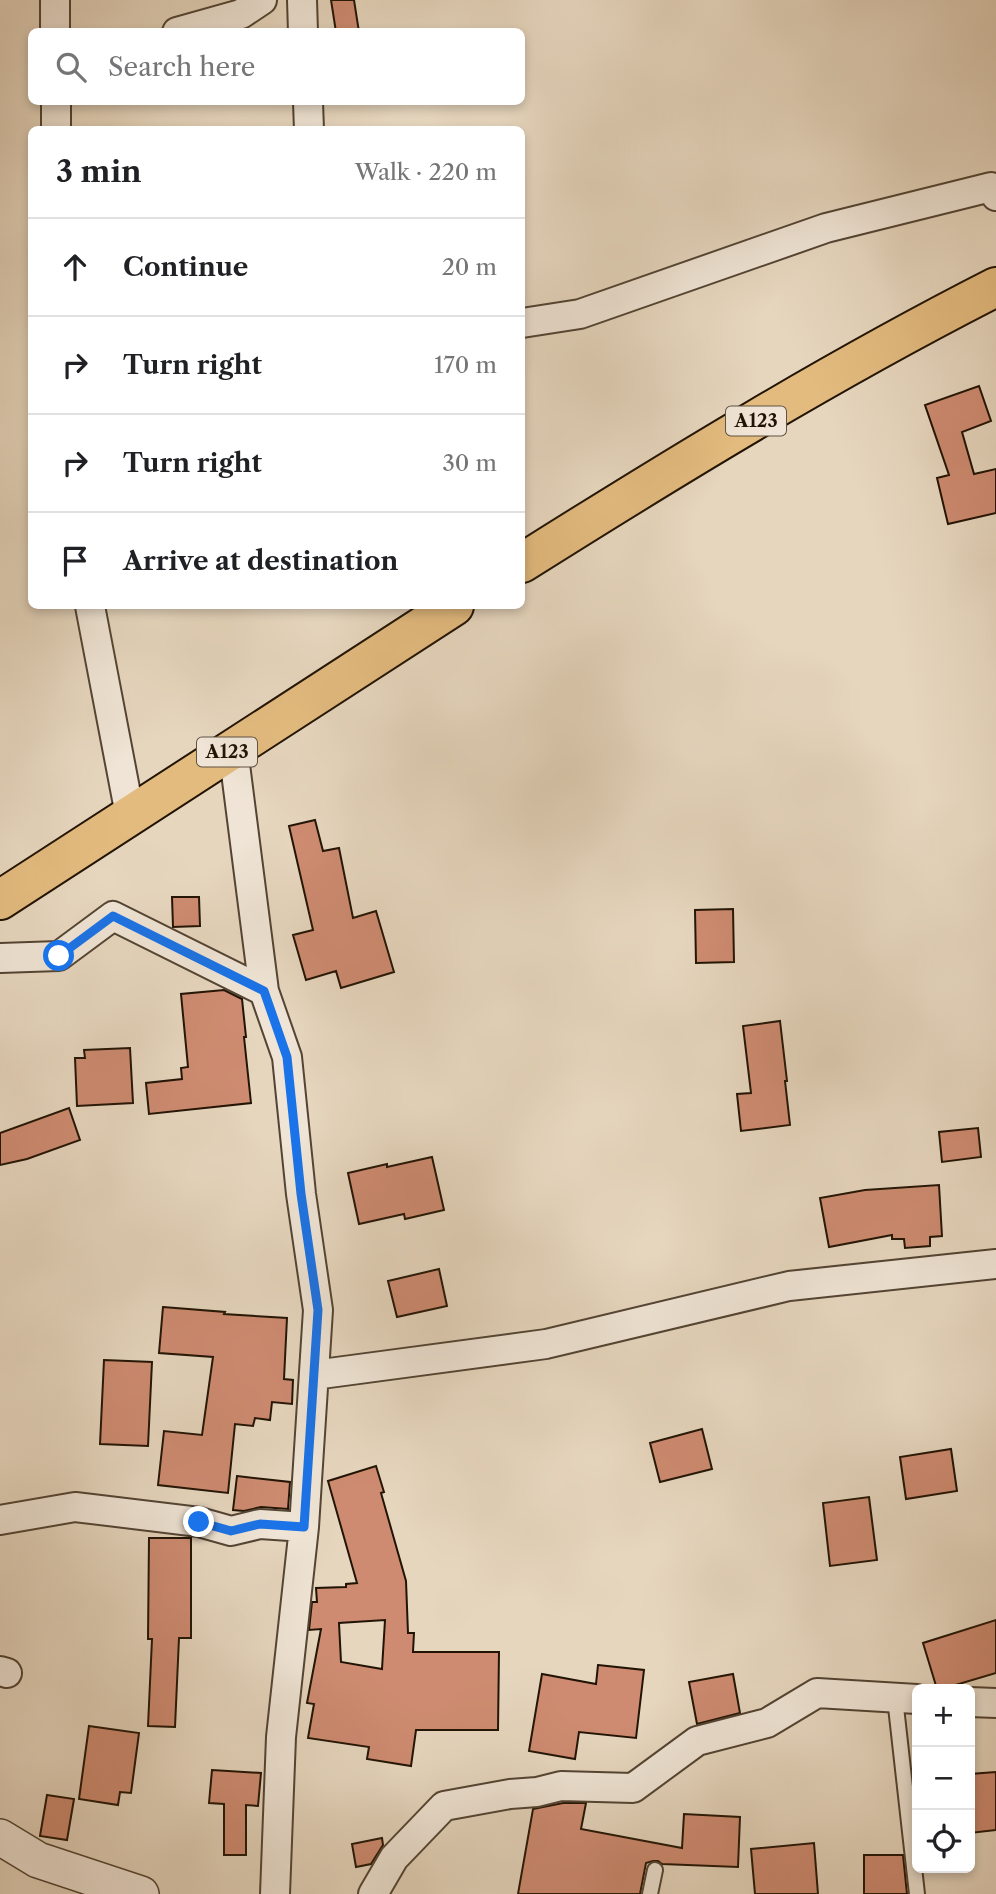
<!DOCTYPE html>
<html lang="en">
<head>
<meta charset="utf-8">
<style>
	body { margin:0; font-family:"Libre Caslon Text",serif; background:#f2f2f2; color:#202124 }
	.controls { position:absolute; right:21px; bottom:21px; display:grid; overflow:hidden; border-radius:10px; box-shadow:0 4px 10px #0003 }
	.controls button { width:63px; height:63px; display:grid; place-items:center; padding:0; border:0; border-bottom:2px solid #e0e0e0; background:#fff; color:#202124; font:35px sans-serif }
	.stop { position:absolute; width:21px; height:21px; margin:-16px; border:5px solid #1a73e8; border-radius:50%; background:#fff }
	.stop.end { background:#1a73e8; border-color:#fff; box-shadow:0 2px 7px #0008 }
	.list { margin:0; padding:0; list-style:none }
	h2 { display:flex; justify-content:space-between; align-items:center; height:91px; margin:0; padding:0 28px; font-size:30px }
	h2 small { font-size:23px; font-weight:400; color:#757577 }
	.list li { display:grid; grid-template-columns:46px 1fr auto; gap:21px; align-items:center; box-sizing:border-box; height:98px; padding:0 28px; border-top:2px solid #e0e0e0 }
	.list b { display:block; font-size:26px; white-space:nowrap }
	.list em { font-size:23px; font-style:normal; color:#757577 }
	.icon { flex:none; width:38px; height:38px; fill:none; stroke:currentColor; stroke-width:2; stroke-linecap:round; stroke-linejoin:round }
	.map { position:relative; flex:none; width:996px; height:1894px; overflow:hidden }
	.search { position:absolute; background:#fff; box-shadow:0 4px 10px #0003; left:28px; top:28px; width:497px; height:77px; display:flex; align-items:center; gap:18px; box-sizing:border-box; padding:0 24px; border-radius:10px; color:#757577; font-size:26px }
	.panel { position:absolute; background:#fff; box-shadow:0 4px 10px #0003; left:28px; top:126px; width:497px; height:483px; border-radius:10px }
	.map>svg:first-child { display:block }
	.building { fill:#ce8b71; stroke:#221405; stroke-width:2; fill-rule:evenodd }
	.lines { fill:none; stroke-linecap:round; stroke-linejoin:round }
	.service-casing { stroke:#534433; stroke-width:18 }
	.minor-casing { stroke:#534433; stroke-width:32 }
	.tertiary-casing { stroke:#534433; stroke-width:38 }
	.trunk-casing { stroke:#221405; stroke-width:42 }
	.service { stroke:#efe4d5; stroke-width:14 }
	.minor { stroke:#efe4d5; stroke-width:28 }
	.tertiary { stroke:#efe4d5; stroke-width:35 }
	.trunk { stroke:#e3bb7f; stroke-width:38 }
	.route { stroke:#1a73e8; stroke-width:9 }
	.labels { text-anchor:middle; stroke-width:5; stroke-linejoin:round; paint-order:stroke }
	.shield { fill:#efe4d5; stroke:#605243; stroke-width:2 }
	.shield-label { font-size:18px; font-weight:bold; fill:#221405 }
</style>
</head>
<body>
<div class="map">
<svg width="996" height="1894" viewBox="0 0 996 1894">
	<rect width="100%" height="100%" fill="#e6d6be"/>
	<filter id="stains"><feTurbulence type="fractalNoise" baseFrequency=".00286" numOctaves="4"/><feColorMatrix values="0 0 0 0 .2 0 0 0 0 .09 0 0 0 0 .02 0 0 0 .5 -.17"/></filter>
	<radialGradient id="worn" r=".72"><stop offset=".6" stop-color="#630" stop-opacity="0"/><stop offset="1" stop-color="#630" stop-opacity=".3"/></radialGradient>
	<path class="building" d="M 331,0 L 354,0 L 359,32 L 336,32 Z
		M 979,386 L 991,421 L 962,432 L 974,474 L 996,469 L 996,513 L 948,524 L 937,478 L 949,475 L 925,405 Z
		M 315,820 L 323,851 L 339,848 L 353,918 L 376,911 L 394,972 L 341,988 L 336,971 L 306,980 L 293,935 L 313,930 L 289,826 Z
		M 172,897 L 199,897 L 200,926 L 173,927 Z
		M 733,909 L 734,962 L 696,963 L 695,910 Z
		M 224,990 L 242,999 L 246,1037 L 244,1037 L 251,1103 L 149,1114 L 146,1083 L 182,1079 L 181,1068 L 188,1067 L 181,994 Z
		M 780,1021 L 787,1081 L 785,1081 L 790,1125 L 741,1131 L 737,1094 L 751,1093 L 743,1026 Z
		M 130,1048 L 133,1103 L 77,1106 L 75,1058 L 85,1058 L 84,1050 Z
		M 69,1108 L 80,1140 L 27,1159 L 0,1165 L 0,1133 Z
		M 978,1128 L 981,1157 L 942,1162 L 939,1132 Z
		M 432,1157 L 444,1210 L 405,1219 L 404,1214 L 359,1224 L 348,1173 L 387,1164 L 387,1167 Z
		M 939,1185 L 942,1236 L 930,1237 L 930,1246 L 905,1248 L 904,1239 L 892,1239 L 892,1235 L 829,1247 L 820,1198 L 865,1190 Z
		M 439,1269 L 447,1306 L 397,1317 L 388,1281 Z
		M 163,1307 L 225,1312 L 224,1314 L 287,1318 L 284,1379 L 293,1380 L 292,1404 L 272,1402 L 270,1420 L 255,1418 L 253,1426 L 235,1424 L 228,1493 L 158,1485 L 164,1431 L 202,1435 L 213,1357 L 159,1353 Z
		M 104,1360 L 152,1362 L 148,1446 L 100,1444 Z
		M 702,1429 L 712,1469 L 660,1482 L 650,1443 Z
		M 951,1449 L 957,1491 L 906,1499 L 900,1457 Z
		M 376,1466 L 384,1492 L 381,1493 L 406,1581 L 408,1633 L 414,1633 L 413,1652 L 499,1652 L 498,1730 L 416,1730 L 411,1766 L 367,1759 L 369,1747 L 308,1738 L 314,1704 L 307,1703 L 321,1629 L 309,1630 L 312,1602 L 317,1602 L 316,1588 L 346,1587 L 346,1584 L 357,1583 L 328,1481 ZM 385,1620 L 382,1669 L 341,1662 L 339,1623 Z
		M 237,1476 L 290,1482 L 288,1509 L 261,1507 L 244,1511 L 233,1510 Z
		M 869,1497 L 877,1560 L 830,1566 L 823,1503 Z
		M 149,1538 L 191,1538 L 191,1638 L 179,1638 L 175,1727 L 148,1726 L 152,1639 L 148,1639 Z
		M 996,1620 L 996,1673 L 942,1689 L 937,1689 L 923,1643 Z
		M 598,1665 L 644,1670 L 636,1738 L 579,1732 L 575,1759 L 529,1751 L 542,1674 L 596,1684 Z
		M 733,1674 L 740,1713 L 697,1724 L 689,1682 Z
		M 89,1726 L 139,1733 L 131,1793 L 120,1792 L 118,1805 L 79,1799 Z
		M 212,1770 L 261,1773 L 258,1806 L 246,1805 L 246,1855 L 224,1855 L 224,1804 L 209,1803 Z
		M 996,1772 L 996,1830 L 970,1833 L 970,1774 Z
		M 47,1795 L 74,1799 L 67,1840 L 40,1836 Z
		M 563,1803 L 586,1803 L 581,1829 L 682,1848 L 684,1814 L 740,1817 L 738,1867 L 662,1864 L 658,1861 L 653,1861 L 646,1863 L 640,1894 L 518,1894 L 533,1809 Z
		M 382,1838 L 383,1845 L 371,1864 L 356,1867 L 352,1844 Z
		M 814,1843 L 818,1894 L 755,1894 L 751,1849 Z
		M 864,1855 L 903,1855 L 907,1894 L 864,1894 Z"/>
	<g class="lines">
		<g class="service-casing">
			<path id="service" d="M 895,1698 L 917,1894
				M 650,1894 L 655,1870"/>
		</g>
		<g class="minor-casing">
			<path id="minor" d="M 55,0 L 55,32
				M 302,0 L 303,32
				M 177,32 L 241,14 L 262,0
				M 56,102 L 56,130
				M 308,102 L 309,130
				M 522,323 L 580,314 L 826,228 L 991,187 L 996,196
				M 90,606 L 130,815
				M 233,749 L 264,991 L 287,1057 L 301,1194 L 318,1310 L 304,1527
				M 0,958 L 59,956 L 113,916 L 264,991
				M 314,1375 L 546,1344 L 789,1286 L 996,1264
				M 0,1520 L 75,1507 L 199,1522 L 231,1531 L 260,1524 L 304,1527 L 281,1737 L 275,1894
				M 0,1671 L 7,1673
				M 970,1702 L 996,1703
				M 373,1894 L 394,1858 L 444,1806 L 510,1794 L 537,1792 L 561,1786 L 633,1788 L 697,1741 L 767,1723 L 817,1693 L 917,1699"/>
		</g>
		<g class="tertiary-casing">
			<path id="tertiary" d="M 0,1837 L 38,1860 L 141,1894"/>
		</g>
		<g class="trunk-casing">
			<path id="trunk" d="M 522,563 C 676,466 833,370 996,287
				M 0,900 L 454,606"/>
		</g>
		<use href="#service" class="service"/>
		<use href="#minor" class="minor"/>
		<use href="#tertiary" class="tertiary"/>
		<use href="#trunk" class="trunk"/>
	</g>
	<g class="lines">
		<path class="route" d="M 59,956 L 113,916 L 264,991 L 287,1057 L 301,1194 L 318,1310 L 304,1527 L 260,1524 L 231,1531 L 199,1522"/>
	</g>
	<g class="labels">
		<g class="shield">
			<rect x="726" y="406.5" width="60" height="29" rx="5"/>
			<rect x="197" y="737.5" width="60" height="29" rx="5"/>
		</g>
		<g class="shield-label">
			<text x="756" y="427">A123</text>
			<text x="227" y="758">A123</text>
		</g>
	</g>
	<rect width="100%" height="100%" filter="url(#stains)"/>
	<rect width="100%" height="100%" fill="url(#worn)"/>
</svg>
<div class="controls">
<button>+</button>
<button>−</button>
<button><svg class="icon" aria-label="locate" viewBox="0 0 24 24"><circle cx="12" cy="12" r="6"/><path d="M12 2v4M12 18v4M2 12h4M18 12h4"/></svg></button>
</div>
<div class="stop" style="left:59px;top:956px"></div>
<div class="stop end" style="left:199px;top:1522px"></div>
<div class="search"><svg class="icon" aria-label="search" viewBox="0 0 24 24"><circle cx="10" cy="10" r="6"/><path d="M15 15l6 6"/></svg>Search here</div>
<section class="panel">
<h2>3 min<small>Walk · 220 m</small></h2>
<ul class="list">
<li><svg class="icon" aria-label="ahead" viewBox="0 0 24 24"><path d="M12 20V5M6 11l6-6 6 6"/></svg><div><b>Continue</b></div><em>20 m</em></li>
<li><svg class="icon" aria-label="right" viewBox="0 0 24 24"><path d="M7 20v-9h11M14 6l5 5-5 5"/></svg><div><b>Turn right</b></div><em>170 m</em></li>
<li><svg class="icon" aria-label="right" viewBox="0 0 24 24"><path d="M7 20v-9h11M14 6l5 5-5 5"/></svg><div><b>Turn right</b></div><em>30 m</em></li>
<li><svg class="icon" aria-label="arrive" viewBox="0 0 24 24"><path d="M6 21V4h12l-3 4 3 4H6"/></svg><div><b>Arrive at destination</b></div></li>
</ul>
</section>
</div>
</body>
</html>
